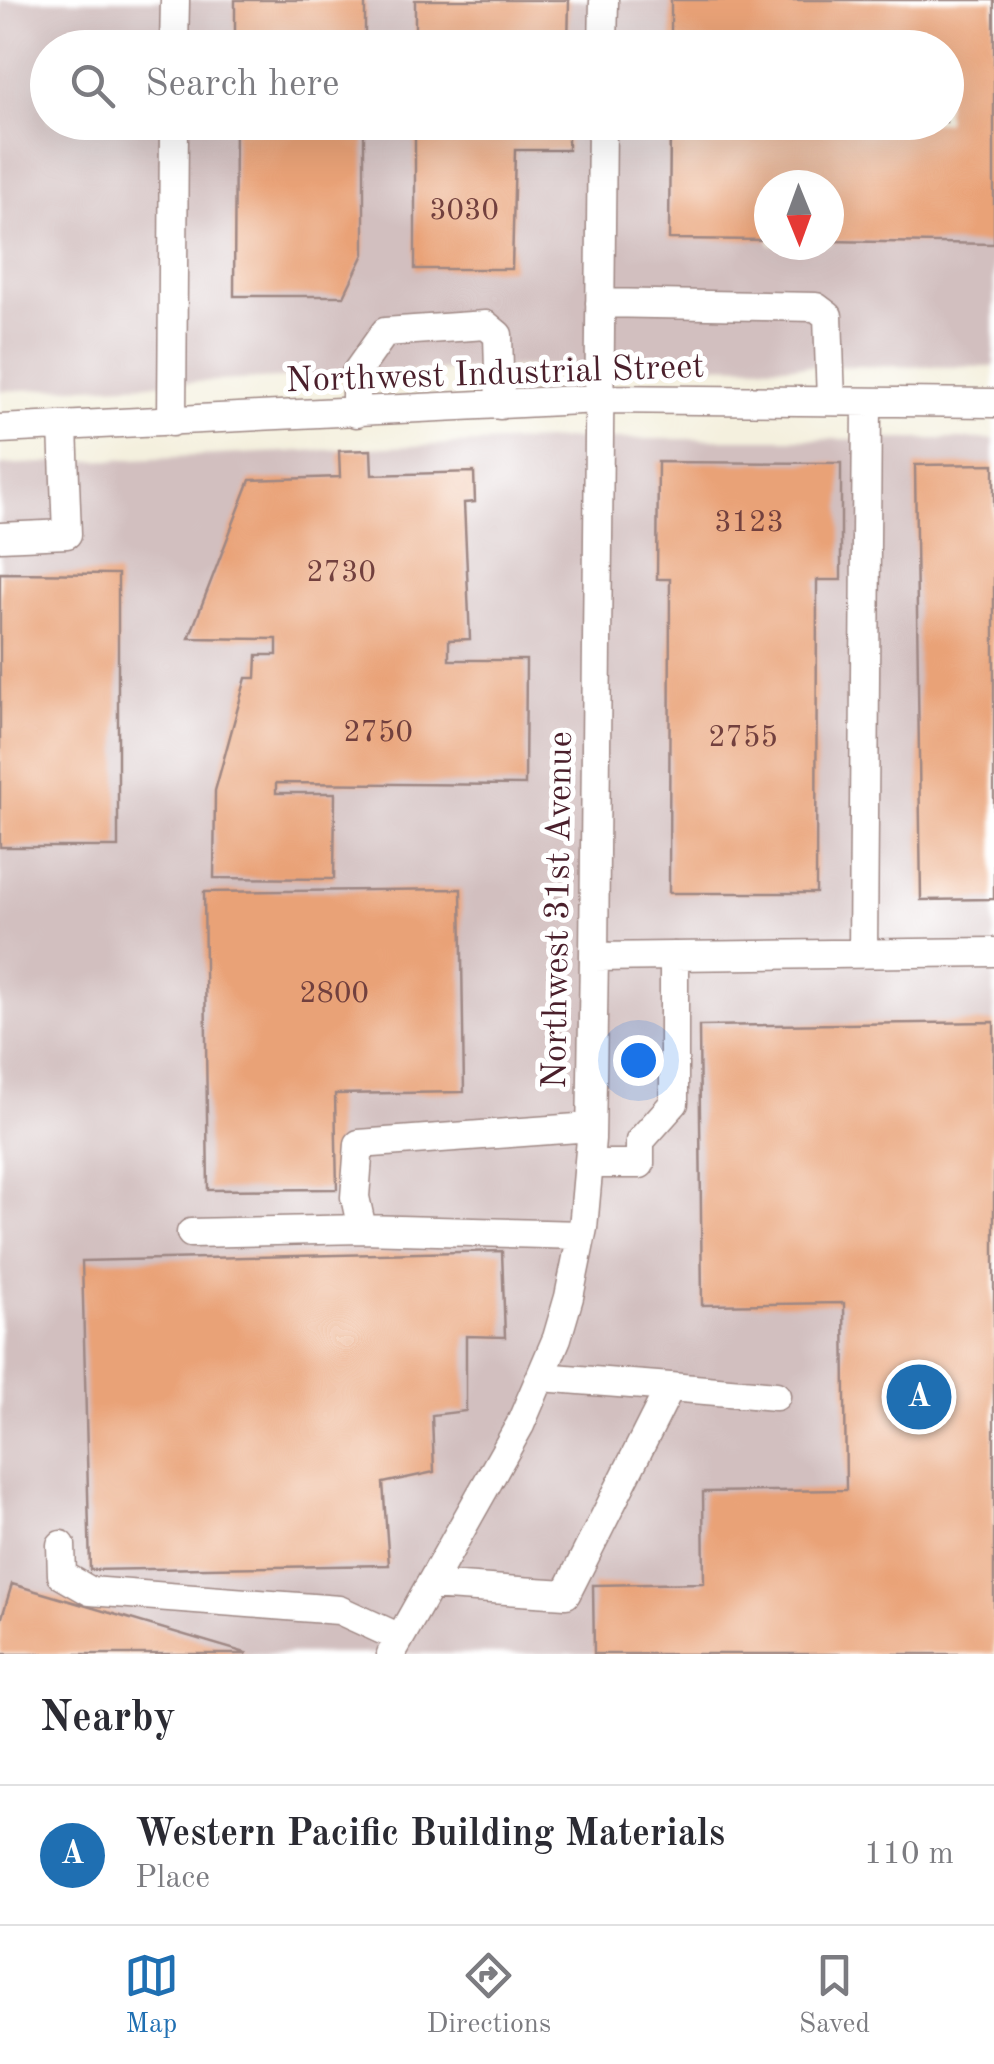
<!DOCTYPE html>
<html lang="en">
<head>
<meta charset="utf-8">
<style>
	body { margin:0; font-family:"Old Standard TT",serif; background:#f7f7f7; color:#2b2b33 }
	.compass { position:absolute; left:754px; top:170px; width:90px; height:90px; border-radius:50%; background:#fff; box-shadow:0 10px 40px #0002; rotate:179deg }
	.you { position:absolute; left:638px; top:1060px; width:35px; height:35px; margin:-25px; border:8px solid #fff; border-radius:50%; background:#1a73e8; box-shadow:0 0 0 15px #1a73e833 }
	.badge { display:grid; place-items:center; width:65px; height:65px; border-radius:50%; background:#1f6fb2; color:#fff; font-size:32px; font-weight:700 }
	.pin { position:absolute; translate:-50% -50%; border:5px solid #fff; box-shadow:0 2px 10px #0006 }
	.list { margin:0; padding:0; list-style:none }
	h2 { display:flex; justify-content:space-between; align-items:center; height:130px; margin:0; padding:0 40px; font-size:42px }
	h2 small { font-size:32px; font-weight:400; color:#7c7c81 }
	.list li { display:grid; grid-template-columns:65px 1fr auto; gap:30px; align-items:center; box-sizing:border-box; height:140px; padding:0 40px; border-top:2px solid #e1e1e2 }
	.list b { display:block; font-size:38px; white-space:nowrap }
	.list p { margin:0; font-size:32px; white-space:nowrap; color:#7c7c81 }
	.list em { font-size:32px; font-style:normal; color:#7c7c81 }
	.icon { flex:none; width:55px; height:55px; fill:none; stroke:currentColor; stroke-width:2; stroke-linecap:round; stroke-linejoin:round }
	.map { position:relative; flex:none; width:994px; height:1654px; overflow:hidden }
	.search { position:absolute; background:#fff; box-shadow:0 10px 40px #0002; left:30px; right:30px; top:30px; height:110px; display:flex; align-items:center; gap:25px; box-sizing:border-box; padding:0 35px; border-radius:55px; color:#7c7c81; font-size:38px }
	.sheet { height:270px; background:#fff }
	nav { display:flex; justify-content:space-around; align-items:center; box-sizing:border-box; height:140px; border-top:2px solid #e1e1e2; background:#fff; font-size:28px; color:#7c7c81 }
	nav a { display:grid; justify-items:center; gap:5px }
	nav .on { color:#1f6fb2 }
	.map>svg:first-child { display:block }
	.industrial { fill:#d2bfbf; fill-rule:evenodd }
	.building { fill:#e9a277 }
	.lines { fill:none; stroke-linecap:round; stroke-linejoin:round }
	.minor-casing { stroke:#9f8884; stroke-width:31 }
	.minor { stroke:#fff; stroke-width:28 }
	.labels { text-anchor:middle; stroke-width:10; stroke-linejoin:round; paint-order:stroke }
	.number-label { font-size:30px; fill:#72403e }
	.street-label { font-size:35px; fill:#4a1f2b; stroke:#fff }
</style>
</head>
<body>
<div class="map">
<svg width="994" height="1654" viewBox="0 0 994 1654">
	<rect width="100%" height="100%" fill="#fff"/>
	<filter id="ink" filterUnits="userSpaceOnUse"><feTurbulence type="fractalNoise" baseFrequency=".01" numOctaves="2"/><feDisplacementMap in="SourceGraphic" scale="20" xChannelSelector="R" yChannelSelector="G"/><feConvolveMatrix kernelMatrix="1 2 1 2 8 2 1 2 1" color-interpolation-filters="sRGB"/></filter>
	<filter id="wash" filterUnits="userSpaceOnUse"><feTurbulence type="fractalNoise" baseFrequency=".0048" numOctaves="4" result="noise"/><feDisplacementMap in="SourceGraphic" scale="40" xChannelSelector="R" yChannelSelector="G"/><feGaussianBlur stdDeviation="2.25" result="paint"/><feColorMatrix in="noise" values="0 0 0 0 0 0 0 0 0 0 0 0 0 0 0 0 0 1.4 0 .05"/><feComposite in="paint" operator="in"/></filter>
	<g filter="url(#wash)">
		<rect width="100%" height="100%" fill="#f4f0de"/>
		<path class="industrial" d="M 0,0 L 994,0 L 994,367 L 566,365 L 0,391 ZM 48,48 L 946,48 L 946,122 L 48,122 ZM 769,185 L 829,185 L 829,245 L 769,245 Z
			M 566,439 L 994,439 L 994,1654 L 0,1654 L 0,465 Z"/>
		<g id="blocks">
			<path class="building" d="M 235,0 L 365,0 L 365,48 L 235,48 Z
				M 415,0 L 569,0 L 568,48 L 415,48 Z
				M 671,0 L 994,0 L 994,244 L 829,241 L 829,185 L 769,185 L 769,240 L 669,239 L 670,122 L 946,122 L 946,48 L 671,48 Z
				M 235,122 L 364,122 L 364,254 L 344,296 L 234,296 Z
				M 415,122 L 568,122 L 568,150 L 515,150 L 512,269 L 415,269 Z
				M 371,450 L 372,475 L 474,472 L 475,502 L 464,503 L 470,639 L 449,640 L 449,660 L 526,660 L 525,785 L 276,783 L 276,793 L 335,793 L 334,879 L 214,878 L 215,791 L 246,678 L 256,678 L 257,655 L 277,655 L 277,639 L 189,638 L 250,480 L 340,477 L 339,451 Z
				M 658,462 L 841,463 L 841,580 L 817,580 L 816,893 L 669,893 L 670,579 L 657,579 Z
				M 994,464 L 994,899 L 921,900 L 915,465 Z
				M 0,573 L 118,574 L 118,847 L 0,847 Z
				M 461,889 L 464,1092 L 335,1094 L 337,1189 L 208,1190 L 204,892 Z
				M 994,1022 L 994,1654 L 594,1654 L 593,1585 L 704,1583 L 703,1492 L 846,1490 L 844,1303 L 702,1305 L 699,1026 Z
				M 502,1251 L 505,1337 L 466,1336 L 466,1411 L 432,1415 L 434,1472 L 383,1483 L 389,1565 L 90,1570 L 82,1261 Z
				M 12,1584 L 246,1653 L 245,1654 L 0,1654 L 0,1624 Z"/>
		</g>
	</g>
	<g filter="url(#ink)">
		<use href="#blocks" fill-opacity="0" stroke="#9f8884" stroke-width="2.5"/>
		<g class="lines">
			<g class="minor-casing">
				<path id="minor" d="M 174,48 L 175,0
					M 603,48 L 604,0
					M 600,303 L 816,307 L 828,316 L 831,401
					M 356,413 L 356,373 L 385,332 L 486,325 L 498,335 L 500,405
					M 172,422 L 174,122
					M 0,429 L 599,399 L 994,403
					M 0,537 L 67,534 L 63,427
					M 863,953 L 867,402
					M 594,957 L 994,952
					M 589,1164 L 640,1164 L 640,1141 L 674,1103 L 674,956
					M 191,1233 L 362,1229
					M 581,1235 L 362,1229 L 355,1197 L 359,1144 L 591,1127
					M 541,1377 L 670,1387
					M 61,1545 L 62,1575 L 90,1591 L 339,1610 L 400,1638
					M 430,1585 L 566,1594 L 670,1387 L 776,1396
					M 391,1654 L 520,1425 L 557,1338 L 569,1297 L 583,1228 L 591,1139 L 594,957 L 602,122"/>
			</g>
			<use href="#minor" class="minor"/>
		</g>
	</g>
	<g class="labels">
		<g class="number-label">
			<text x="464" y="219">3030</text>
			<text x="749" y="531">3123</text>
			<text x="341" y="581">2730</text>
			<text x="378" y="741">2750</text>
			<text x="743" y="746">2755</text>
			<text x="334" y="1002">2800</text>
		</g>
		<g class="street-label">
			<text transform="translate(495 372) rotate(-2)" y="12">Northwest Industrial Street</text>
			<text transform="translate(556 910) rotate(-89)" y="12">Northwest 31st Avenue</text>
		</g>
	</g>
</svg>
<svg class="compass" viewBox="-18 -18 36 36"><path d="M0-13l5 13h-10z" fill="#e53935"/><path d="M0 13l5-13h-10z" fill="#7c7c81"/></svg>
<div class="you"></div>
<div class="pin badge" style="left:919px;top:1397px">A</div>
<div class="search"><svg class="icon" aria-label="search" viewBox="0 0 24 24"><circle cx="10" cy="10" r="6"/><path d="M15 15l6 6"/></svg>Search here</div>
</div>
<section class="sheet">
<h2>Nearby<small></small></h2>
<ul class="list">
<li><span class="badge">A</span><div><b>Western Pacific Building Materials</b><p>Place</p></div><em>110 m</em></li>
</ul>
</section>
<nav>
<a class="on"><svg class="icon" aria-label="map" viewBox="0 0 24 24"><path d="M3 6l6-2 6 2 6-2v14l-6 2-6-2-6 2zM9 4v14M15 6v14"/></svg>Map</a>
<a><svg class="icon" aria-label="directions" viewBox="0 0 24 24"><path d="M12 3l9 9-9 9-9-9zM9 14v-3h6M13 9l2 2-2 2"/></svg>Directions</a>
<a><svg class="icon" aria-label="saved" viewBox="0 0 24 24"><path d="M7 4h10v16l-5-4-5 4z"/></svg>Saved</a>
</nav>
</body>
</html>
